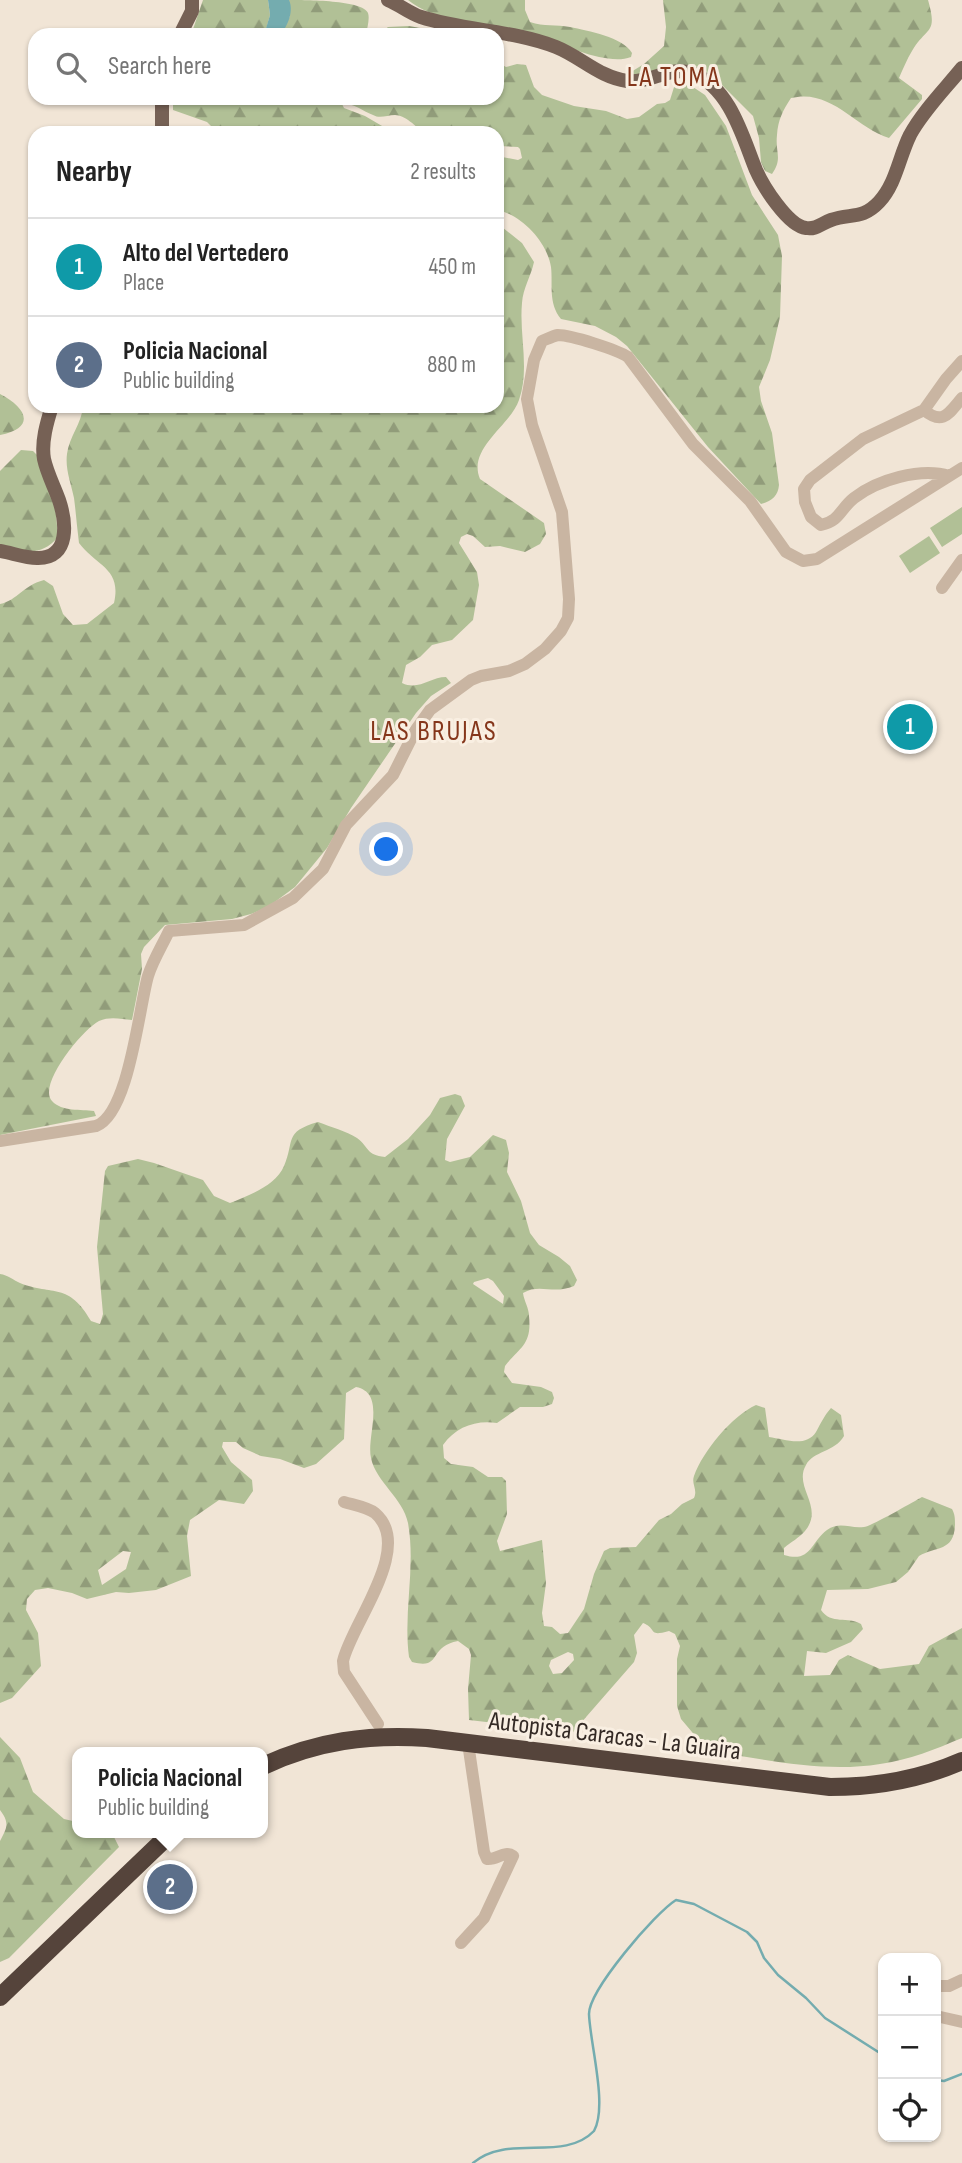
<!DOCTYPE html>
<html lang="en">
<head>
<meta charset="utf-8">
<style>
	body { margin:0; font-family:"Sofia Sans Condensed",sans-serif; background:#f2f2f2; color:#222 }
	.controls { position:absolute; right:21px; bottom:21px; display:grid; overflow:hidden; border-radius:14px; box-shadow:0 2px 5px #0004 }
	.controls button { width:63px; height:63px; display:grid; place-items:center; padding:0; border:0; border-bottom:2px solid #e0e0e0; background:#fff; color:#222; font:35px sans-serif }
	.you { position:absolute; left:387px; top:850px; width:24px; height:24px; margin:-18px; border:5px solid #fff; border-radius:50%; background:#1a73e8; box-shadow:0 0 0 10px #1a73e833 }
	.badge { display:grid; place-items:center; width:46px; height:46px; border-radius:50%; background:#7c3aed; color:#fff; font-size:23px; font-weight:700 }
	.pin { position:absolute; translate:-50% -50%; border:4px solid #fff; box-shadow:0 2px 7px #0006 }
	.popup { position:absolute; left:72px; top:1747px; width:196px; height:91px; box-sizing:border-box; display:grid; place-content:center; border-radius:14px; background:#fff; filter:drop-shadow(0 2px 5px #0005); font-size:23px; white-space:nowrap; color:#767676 }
	.popup b { font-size:26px; color:#222 }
	.popup::after { content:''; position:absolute; left:50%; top:100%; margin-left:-14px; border:14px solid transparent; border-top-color:#fff }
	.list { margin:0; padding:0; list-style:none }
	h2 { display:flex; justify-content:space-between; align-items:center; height:91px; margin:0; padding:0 28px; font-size:30px }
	h2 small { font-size:23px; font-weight:400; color:#767676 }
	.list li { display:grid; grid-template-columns:46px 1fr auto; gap:21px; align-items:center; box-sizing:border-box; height:98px; padding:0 28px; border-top:2px solid #e0e0e0 }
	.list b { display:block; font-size:26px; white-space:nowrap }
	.list p { margin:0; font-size:23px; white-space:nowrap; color:#767676 }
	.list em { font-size:23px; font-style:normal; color:#767676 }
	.icon { flex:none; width:38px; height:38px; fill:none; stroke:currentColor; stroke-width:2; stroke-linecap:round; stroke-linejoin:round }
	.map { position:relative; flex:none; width:962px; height:2163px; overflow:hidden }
	.search { position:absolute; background:#fff; box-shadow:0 2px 5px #0004; left:28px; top:28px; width:476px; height:77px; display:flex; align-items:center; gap:18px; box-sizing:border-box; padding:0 24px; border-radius:21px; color:#767676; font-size:26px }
	.panel { position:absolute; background:#fff; box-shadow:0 2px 5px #0004; left:28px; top:126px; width:476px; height:287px; border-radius:21px }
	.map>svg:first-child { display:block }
	.forest { fill:url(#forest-firs); fill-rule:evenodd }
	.pitch { fill:#b1c096 }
	.water { fill:#74acaf }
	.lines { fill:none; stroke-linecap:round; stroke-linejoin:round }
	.stream { stroke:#74acaf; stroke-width:2.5 }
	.minor { stroke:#c9b5a2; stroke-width:12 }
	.major { stroke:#766155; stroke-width:14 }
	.highway { stroke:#55443b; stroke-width:18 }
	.labels { text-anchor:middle; stroke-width:6; stroke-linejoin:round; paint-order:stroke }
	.street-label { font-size:26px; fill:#342a25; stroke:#f9efe2 }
	.neighbourhood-label { font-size:28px; letter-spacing:2px; fill:#85361b; stroke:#f9efe2 }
</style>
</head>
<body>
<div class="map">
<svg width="962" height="2163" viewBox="0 0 962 2163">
	<defs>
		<pattern id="forest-firs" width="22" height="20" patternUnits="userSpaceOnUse" patternTransform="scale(1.75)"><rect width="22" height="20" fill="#b1c096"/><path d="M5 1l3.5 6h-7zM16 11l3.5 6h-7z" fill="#919c7a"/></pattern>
	</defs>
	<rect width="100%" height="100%" fill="#f1e5d6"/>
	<path class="forest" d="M 203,0 L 268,0 L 270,15 L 265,33 L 191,35 Z
		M 289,0 C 305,0 363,0 368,13 C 370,19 367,28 366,35 L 280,35 L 290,16 Z
		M 408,0 L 525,0 L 525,10 L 530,22 C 544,27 556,24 570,27 C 588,31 623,37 632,53 L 631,57 C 621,61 609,59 599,57 C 572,51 548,37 522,31 C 487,22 435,23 408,0 Z
		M 663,0 L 928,0 C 938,35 927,26 912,51 C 907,59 903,69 899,78 L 922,95 L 922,99 L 889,138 C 855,127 831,88 791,98 C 783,110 778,120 777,135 C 775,153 783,158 772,174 L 765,171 L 761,162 L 759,138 L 753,116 L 713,76 L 685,65 L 634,75 L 631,72 L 644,64 L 664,46 L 666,27 Z
		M 409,26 L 460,35 L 378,35 L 388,27 Z
		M 497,62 L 506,67 L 517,64 L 526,65 L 534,87 L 542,95 L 574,106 L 606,111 L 627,119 L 639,117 L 657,104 L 665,103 L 670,100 L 675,84 L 687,83 L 705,95 L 726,126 L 752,195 L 778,235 L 782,256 L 780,317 L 770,360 L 759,387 L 761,401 L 772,433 L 779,485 C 778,496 772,501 761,504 L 708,447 L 627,346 L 616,337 L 595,326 L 561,319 C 548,303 553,285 551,267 C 547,242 522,215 497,210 L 497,156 L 518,160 L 522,158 L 520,149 L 518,147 L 497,146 L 497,133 L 422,133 C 417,126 404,115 395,115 C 387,115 380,119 373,115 C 361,110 354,103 342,104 L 344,108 L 365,116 L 394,133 L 212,133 L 211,126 L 207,122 L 173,110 L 173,98 L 497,98 Z
		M 497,223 L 522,243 L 534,262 C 531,276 523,288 522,303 C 519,335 530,369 519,400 C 511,425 467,448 480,479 L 544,523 L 546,534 L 540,544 L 525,552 L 500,546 L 485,547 L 473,536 L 467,534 L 461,537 L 459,543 L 477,572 L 479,585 L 473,620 L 452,640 L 432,645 L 420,657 L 406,665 L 402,683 C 419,691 430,677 446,677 L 451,683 L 431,696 L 416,713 L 351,808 L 327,848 L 295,887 L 268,907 L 251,914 L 232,919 L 165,925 L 144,947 L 141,954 L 142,969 L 132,1020 C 121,1019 110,1016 99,1021 C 83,1029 37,1085 52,1101 C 62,1112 81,1109 94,1111 L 96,1116 L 0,1135 L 0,604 C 18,600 22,586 44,580 L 53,586 L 63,614 L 73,625 L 87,624 L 114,603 C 122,568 96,566 79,543 C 77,528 76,513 74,498 C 71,483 65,469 67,454 C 69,437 82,423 83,406 L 497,406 Z
		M 0,394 C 26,407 37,428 0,435 Z
		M 21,450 L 33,451 L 37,455 L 55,503 L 58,537 C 40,558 24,551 0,545 L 0,471 Z
		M 455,1094 L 461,1096 L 465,1106 L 447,1139 L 445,1160 L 450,1162 L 470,1157 L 493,1135 L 506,1140 L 509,1153 L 507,1172 L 521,1201 L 530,1233 L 539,1245 L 559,1257 L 570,1266 L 577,1280 L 574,1286 C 553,1295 540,1283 523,1293 C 524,1301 529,1308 529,1316 C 532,1345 520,1347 505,1366 L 504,1372 L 512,1383 L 541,1387 L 552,1392 L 554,1398 L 552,1404 L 543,1407 L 520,1407 L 497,1423 C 475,1420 456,1427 443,1445 L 444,1458 L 451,1464 L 473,1467 L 488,1477 L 502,1477 L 506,1481 L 507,1514 L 497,1541 L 500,1551 L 542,1540 L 546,1583 L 542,1613 L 544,1626 L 552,1627 L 560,1634 L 568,1633 L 584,1609 L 594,1574 L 604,1551 L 610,1548 L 636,1547 L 659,1520 L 671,1514 L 682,1504 L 694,1498 C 698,1489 691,1484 694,1476 C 703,1451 732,1416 756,1405 L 765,1408 L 769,1437 C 784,1439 806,1448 816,1432 C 821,1423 824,1416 831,1408 L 841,1415 L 844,1436 C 835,1452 813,1451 806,1465 C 793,1487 825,1507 805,1531 C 799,1538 791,1542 784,1548 L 784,1555 C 811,1563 810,1543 827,1530 C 840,1521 850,1529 864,1527 C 870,1527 913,1502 922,1497 L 952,1509 C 955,1515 955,1518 955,1525 C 954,1552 936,1546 919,1556 L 908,1572 L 896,1582 L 868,1589 L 827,1590 L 821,1610 C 831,1625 848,1616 861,1624 L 863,1629 L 851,1642 L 826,1653 L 807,1651 L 804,1676 L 830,1675 L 839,1660 L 848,1655 L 880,1669 L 919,1664 L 929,1646 L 962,1628 L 962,1738 C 936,1749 909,1760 880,1764 C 825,1773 769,1760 714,1752 L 703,1745 L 681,1719 L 677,1706 L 677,1659 L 680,1646 L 675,1634 L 669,1631 C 647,1637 658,1629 643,1623 L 634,1635 L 637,1653 L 634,1662 L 573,1732 L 469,1720 L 468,1689 L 471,1655 L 469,1649 L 458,1641 C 427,1647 443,1670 412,1662 L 409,1657 C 403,1612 416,1568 408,1523 C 403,1498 376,1482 371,1458 C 366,1437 387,1393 356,1387 L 346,1393 L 344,1439 L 316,1464 L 304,1468 L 280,1459 L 261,1456 L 243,1448 L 236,1442 L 223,1442 L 222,1447 L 231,1462 L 252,1480 L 253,1491 L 244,1504 L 219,1500 L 190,1520 L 187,1536 L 191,1576 L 156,1590 L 129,1593 L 116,1592 L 87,1599 L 72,1593 L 48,1588 L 35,1590 L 27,1599 L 26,1610 L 38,1633 L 41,1666 L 12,1698 L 0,1703 L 0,1274 C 8,1275 13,1280 20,1283 C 53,1296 69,1282 91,1321 L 100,1324 L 103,1314 L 97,1247 L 105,1171 L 108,1166 L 138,1159 L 154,1163 L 203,1180 L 214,1196 L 230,1203 C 247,1196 276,1186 284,1166 C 295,1141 283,1132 318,1122 C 331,1127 346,1131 357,1138 C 370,1148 366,1155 385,1157 L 408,1139 L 430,1115 L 440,1098 ZM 488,1278 L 493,1281 L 504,1296 L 503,1304 L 473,1284 L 474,1282 ZM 123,1551 L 131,1552 L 126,1569 L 102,1585 L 98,1570 ZM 568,1652 L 573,1654 L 574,1660 L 562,1673 L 553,1674 L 549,1666 L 551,1660 Z
		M 0,1737 L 20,1758 L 33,1792 L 64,1819 L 77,1822 L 77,1833 L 112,1833 L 119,1847 L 9,1958 L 0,1962 L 0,1841 C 7,1828 10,1823 0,1810 Z"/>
	<path class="pitch" d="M 962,507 L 962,534 L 942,547 L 930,528 Z
		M 929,536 L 940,553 L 910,573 L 899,556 Z"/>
	<path class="water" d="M 268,0 L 289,0 C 294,11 288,26 280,35 L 264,35 L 270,15 Z"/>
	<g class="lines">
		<path class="stream" d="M 936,2080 L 944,2081 L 962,2074
			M 473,2163 C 508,2133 563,2163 594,2131 C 608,2106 590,2044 589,2014 C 589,1990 655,1913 676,1900 L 694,1904 L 747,1932 L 757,1942 L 764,1958 L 778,1975 L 806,1998 L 825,2018 L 883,2055"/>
		<path class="minor" d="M 924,410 C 943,426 949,413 962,398
			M 949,476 C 921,467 877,480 854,498 C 840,509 840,521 821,525 L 811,517 L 805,502 L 804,489 L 810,480 L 863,439 L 924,410 L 946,379 L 962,361
			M 942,588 L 962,560
			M 0,1141 L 96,1126 C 129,1114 139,1007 148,976 C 153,960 162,946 169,931 L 244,925 L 293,898 L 323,869 L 346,825 L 393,775 L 415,731 L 430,710 L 471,680 L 481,676 L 509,671 L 525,664 L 545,649 L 561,631 L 568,618 L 569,599 L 562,512 L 532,425 L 527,399 L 534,360 L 542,341 C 547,339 553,336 558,335 C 571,335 618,350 628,357 L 693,444 L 750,501 L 786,552 L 803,561 L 817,559 L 962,468
			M 344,1502 C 354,1505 367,1507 375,1513 C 415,1547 351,1624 343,1661 L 344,1672 L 378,1724
			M 461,1943 L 484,1918 L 513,1856 C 504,1850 498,1860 487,1859 L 484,1852 L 468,1743
			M 936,1986 L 949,1986 L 962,1980
			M 936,2016 L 962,2022"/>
		<path class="major" d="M 388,0 C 400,5 409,13 421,17 C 465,31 512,30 556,47 C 581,57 599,77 627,81 C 651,84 671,64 694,74 C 730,88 743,138 756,170 C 763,186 788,226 806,228 C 816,230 822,223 831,220 C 851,213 862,220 879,202 C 896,184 899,157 910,135 C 923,111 945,89 962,68
			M 180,35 L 192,11 L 192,0
			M 162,133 L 162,98
			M 0,551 C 12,553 25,558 37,558 C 71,559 66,521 59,500 C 54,486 47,473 44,459 C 41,442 47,422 52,406"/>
		<path class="highway" d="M 263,1766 C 316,1741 369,1734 427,1738 L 830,1787 C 876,1787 921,1779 962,1761
			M 0,1997 L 171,1833"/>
	</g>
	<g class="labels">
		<g class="street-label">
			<text transform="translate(615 1735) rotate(7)" y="9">Autopista Caracas - La Guaira</text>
		</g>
		<g class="neighbourhood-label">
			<text x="674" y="86">LA TOMA</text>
			<text x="434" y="740">LAS BRUJAS</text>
		</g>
	</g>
</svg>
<div class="controls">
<button>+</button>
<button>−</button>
<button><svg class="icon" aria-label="locate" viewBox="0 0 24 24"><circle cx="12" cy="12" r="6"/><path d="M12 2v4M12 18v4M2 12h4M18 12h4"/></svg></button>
</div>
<div class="you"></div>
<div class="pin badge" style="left:910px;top:727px;background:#0f9aa8">1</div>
<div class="pin badge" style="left:170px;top:1887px;background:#5c6f8a">2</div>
<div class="popup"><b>Policia Nacional</b>Public building</div>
<div class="search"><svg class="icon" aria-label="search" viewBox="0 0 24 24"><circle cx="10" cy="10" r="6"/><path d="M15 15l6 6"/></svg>Search here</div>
<section class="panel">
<h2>Nearby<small>2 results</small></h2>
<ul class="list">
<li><span class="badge" style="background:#0f9aa8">1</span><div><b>Alto del Vertedero</b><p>Place</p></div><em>450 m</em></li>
<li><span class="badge" style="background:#5c6f8a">2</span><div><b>Policia Nacional</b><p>Public building</p></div><em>880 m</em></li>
</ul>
</section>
</div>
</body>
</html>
